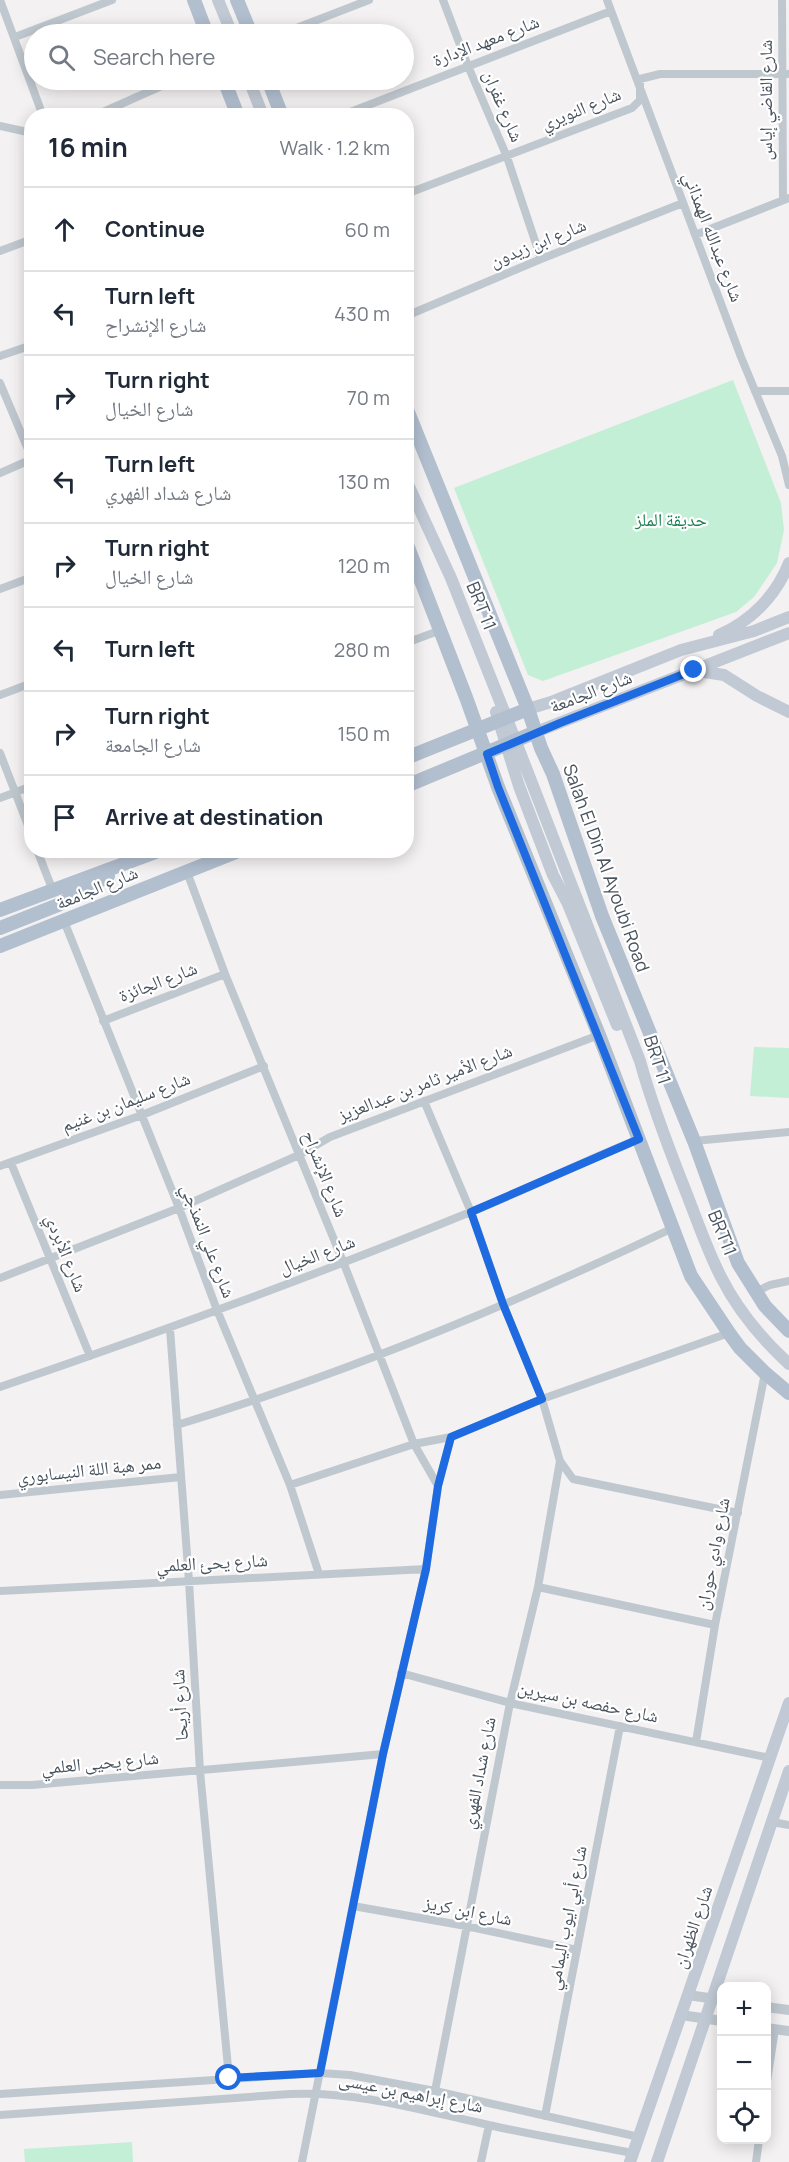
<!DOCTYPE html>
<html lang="en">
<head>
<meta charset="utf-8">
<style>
	body { margin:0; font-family:Manrope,"Noto Naskh Arabic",sans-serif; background:#f2f2f3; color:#1f2937 }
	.controls { position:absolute; right:18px; bottom:18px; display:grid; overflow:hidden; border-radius:12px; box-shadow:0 3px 15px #0003 }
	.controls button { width:54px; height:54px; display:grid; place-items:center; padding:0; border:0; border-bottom:2px solid #e0e1e3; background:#fff; color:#1f2937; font:30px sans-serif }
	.stop { position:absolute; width:18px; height:18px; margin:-14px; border:4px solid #1e6ae1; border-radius:50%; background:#fff }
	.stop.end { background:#1e6ae1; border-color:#fff; box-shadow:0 2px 6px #0008 }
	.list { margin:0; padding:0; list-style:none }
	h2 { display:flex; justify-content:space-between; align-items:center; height:78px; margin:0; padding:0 24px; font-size:26px }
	h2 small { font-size:20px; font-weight:400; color:#747a83 }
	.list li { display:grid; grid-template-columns:39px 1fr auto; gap:18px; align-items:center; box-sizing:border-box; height:84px; padding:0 24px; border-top:2px solid #e0e1e3 }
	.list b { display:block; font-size:22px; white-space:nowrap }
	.list p { margin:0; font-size:20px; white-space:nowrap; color:#747a83 }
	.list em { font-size:20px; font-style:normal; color:#747a83 }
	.icon { flex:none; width:33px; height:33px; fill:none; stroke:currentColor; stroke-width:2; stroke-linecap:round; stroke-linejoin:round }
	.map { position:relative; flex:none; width:789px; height:2162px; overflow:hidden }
	.search { position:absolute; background:#fff; box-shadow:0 3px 15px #0003; left:24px; top:24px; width:390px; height:66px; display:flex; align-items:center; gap:15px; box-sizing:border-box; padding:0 21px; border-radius:33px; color:#747a83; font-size:22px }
	.panel { position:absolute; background:#fff; box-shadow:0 3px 15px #0003; left:24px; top:108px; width:390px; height:750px; border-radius:24px }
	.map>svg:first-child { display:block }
	.green { fill:#c2efd5 }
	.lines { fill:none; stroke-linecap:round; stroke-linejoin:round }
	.minor { stroke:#c0c8cf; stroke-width:8 }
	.tertiary { stroke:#c0c8cf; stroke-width:10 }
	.secondary { stroke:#c0c9d4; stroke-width:12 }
	.primary { stroke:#b2bfcf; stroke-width:14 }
	.route { stroke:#1e6ae1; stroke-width:8 }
	.labels { text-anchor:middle; stroke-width:4.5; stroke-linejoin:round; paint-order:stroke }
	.street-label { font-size:18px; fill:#49535e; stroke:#fff }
	.park-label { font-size:18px; fill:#1a8052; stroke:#fff }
</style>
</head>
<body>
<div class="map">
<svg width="789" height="2162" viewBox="0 0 789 2162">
	<rect width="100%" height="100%" fill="#f3f1f1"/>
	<path class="green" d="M 733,380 L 781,503 L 784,530 L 777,563 L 754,597 L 736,612 L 543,681 L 528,675 L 454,488 Z
		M 754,1047 L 789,1048 L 789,1098 L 750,1096 Z
		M 132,2142 L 133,2162 L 25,2162 L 24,2149 Z"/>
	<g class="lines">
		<path class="minor" d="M 0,0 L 43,116
			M 443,0 L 468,66 L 507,157 L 541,259
			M 607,0 L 741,357 L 782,456 L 789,485
			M 782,0 L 783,200
			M 281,34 L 369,0
			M 15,37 L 112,0
			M 94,116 L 175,80
			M 340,116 L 611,11
			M 0,126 L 32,133
			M 406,194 L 632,108 L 640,100 L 640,79 L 660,74 L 789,74
			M 695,235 L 789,198
			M 0,251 L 32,239
			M 406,316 L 541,259 L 683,203
			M 0,356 L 32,345
			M 0,383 L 32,459
			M 755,391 L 789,391
			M 0,473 L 32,459
			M 0,589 L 32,577
			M 406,643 L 441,630
			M 0,695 L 32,683
			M 0,753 L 32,836
			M 0,798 L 32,786
			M 37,850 L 53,891
			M 187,872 L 225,974 L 344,1264 L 414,1444 L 438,1486
			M 64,921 L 179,1208 L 217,1310 L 290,1485 L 319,1574
			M 103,1021 L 225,974
			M 424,1101 L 471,1212 L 503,1304 L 542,1399 L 560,1461 L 573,1479 L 738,1513
			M 694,1141 L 789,1132
			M 11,1163 L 90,1356
			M 0,1166 L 142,1115 L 264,1066
			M 0,1278 L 179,1208 L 299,1155 L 330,1137 L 599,1035
			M 755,1292 L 770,1285 L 789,1281
			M 170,1329 L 189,1581 L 200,1771 L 229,2078
			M 0,1387 C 158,1333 314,1276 468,1213 C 526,1190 581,1162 639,1139
			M 177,1425 C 347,1373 513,1304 673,1228
			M 290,1485 L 414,1444 L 451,1437 L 542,1399 L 729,1333
			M 0,1495 L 181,1477
			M 538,1587 L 715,1625
			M 0,1591 L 426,1569
			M 401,1673 L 510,1703 L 770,1758
			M 696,1742 L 715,1625 L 765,1373
			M 0,1785 L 32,1785 L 383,1754
			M 772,1822 L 789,1825
			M 353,1906 L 466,1926 L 577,1950
			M 766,2088 L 775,2029
			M 435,2091 L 510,1703 L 538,1587 L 560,1461
			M 0,2094 L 320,2073 L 350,2075 L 435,2091 L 639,2137
			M 0,2115 L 290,2094 C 355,2091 417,2109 480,2123 C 531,2135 582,2143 633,2153
			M 545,2116 L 620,1726
			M 302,2162 L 383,1754 L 426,1569 L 438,1486 L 451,1437
			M 481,2162 L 489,2125
			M 756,2162 L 759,2140"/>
		<path class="tertiary" d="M 688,1995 L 722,2000
			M 766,2007 L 789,2010
			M 681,2015 L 722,2021
			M 766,2028 L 789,2031"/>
		<path class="secondary" d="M 218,0 L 232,34
			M 249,80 L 263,116
			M 406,480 L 451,578 L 507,719 L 640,1061 C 652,1105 669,1149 686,1192 C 697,1220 707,1250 721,1277 C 737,1309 763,1340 789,1364
			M 719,635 C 751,621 776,596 789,563
			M 698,671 L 724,675 L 757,696 L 789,712
			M 528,709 L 551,702 L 681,650 L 754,631 L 789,617
			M 496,712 L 519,786 L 553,875 L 568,904 L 617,1025
			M 536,732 L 789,633
			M 630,2162 L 789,1703
			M 657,2162 L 789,1771"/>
		<path class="primary" d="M 194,0 L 207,34
			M 237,0 L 251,34
			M 224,80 L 238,116
			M 268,80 L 282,116
			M 406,407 L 528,709 L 541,748 L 553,774 L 602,916 L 694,1141 L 738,1263 L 765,1306 L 789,1331
			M 406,542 L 467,700 L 498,787 L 599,1035 L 691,1276 L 729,1333 L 740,1348 L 765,1373 L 789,1393
			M 406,758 L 528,709
			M 406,786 L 536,732
			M 0,910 L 161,850
			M 0,928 L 58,905 L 108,876
			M 0,946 L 241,850"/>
	</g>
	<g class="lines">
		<path class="route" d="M 229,2078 L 320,2073 L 383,1754 L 426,1569 L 438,1486 L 451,1437 L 542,1399 L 503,1304 L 471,1212 L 639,1139 L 498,787 L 487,754 L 560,723 L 694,670"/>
	</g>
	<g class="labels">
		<g class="street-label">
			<text transform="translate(486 41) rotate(-21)" y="6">شارع معهد الإدارة</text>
			<text transform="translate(766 100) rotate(-90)" y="6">شارع القاضي إياس</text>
			<text transform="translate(503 106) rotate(67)" y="6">شارع غفران</text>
			<text transform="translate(581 109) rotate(-22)" y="6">شارع النويري</text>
			<text transform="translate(713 237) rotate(69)" y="6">شارع عبدالله الهمذاني</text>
			<text transform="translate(538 243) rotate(-22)" y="6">شارع ابن زيدون</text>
			<text transform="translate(481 606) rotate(68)" y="6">BRT 11</text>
			<text transform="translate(591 692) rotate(-21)" y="6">شارع الجامعة</text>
			<text transform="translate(606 868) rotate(70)" y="6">Salah El Din Al Ayoubi Road</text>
			<text transform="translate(97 888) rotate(-22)" y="6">شارع الجامعة</text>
			<text transform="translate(158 982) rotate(-21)" y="6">شارع الجائزة</text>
			<text transform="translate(657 1060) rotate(72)" y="6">BRT 11</text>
			<text transform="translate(425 1083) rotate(-21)" y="6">شارع الأمير ثامر بن عبدالعزيز</text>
			<text transform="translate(126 1102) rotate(-21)" y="6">شارع سليمان بن غنيم</text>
			<text transform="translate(325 1174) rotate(68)" y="6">شارع الإنشراح</text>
			<text transform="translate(722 1233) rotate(68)" y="6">BRT11</text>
			<text transform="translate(208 1241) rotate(69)" y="6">شارع علي النمذجي</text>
			<text transform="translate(66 1253) rotate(68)" y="6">شارع الأبردي</text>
			<text transform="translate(317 1255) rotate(-21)" y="6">شارع الخيال</text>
			<text transform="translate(89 1470) rotate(-6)" y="6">ممر هبة اللة النيسابوري</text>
			<text transform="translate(713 1554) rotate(-79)" y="6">شارع وادي حوران</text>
			<text transform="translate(212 1563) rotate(-3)" y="6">شارع يحئ العلمي</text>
			<text transform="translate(588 1702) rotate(12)" y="6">شارع حفصه بن سيرين</text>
			<text transform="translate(180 1705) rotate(-93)" y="6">شارع أريحا</text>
			<text transform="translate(100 1763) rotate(-5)" y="6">شارع يحيى العلمي</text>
			<text transform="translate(479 1773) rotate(-79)" y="6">شارع شداد الفهري</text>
			<text transform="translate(468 1911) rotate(11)" y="6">شارع ابن كريز</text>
			<text transform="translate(567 1918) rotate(-79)" y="6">شارع أبي ايوب اليمامي</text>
			<text transform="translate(693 1927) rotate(-71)" y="6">شارع الظهران</text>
			<text transform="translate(411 2093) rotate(11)" y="6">شارع إبراهيم بن عيسى</text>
		</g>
		<g class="park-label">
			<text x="671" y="526">حديقة الملز</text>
		</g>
	</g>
</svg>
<div class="controls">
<button>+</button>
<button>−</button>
<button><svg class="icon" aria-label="locate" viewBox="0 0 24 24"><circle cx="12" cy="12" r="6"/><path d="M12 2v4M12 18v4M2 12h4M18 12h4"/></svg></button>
</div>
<div class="stop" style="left:229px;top:2078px"></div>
<div class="stop end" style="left:694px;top:670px"></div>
<div class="search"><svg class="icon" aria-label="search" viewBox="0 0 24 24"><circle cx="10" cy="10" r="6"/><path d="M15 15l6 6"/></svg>Search here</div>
<section class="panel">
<h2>16 min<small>Walk · 1.2 km</small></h2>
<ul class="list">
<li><svg class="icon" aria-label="ahead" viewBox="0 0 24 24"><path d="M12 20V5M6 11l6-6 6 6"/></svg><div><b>Continue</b></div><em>60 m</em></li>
<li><svg class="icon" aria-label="left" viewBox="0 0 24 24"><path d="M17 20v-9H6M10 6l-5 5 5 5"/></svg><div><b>Turn left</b><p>شارع الإنشراح</p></div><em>430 m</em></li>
<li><svg class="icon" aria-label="right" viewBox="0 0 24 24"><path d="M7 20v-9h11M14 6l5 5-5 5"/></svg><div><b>Turn right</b><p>شارع الخيال</p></div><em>70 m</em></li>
<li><svg class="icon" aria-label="left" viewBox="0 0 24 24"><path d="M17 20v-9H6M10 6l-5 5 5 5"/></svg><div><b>Turn left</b><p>شارع شداد الفهري</p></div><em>130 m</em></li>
<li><svg class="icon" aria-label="right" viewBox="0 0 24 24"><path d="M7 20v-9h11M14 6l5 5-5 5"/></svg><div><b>Turn right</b><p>شارع الخيال</p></div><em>120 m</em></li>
<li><svg class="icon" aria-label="left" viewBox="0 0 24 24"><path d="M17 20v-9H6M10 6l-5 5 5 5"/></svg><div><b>Turn left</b></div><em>280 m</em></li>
<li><svg class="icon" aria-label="right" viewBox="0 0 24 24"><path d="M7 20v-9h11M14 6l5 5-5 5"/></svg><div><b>Turn right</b><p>شارع الجامعة</p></div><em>150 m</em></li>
<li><svg class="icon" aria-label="arrive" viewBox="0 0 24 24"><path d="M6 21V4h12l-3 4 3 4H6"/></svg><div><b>Arrive at destination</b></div></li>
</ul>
</section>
</div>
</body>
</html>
